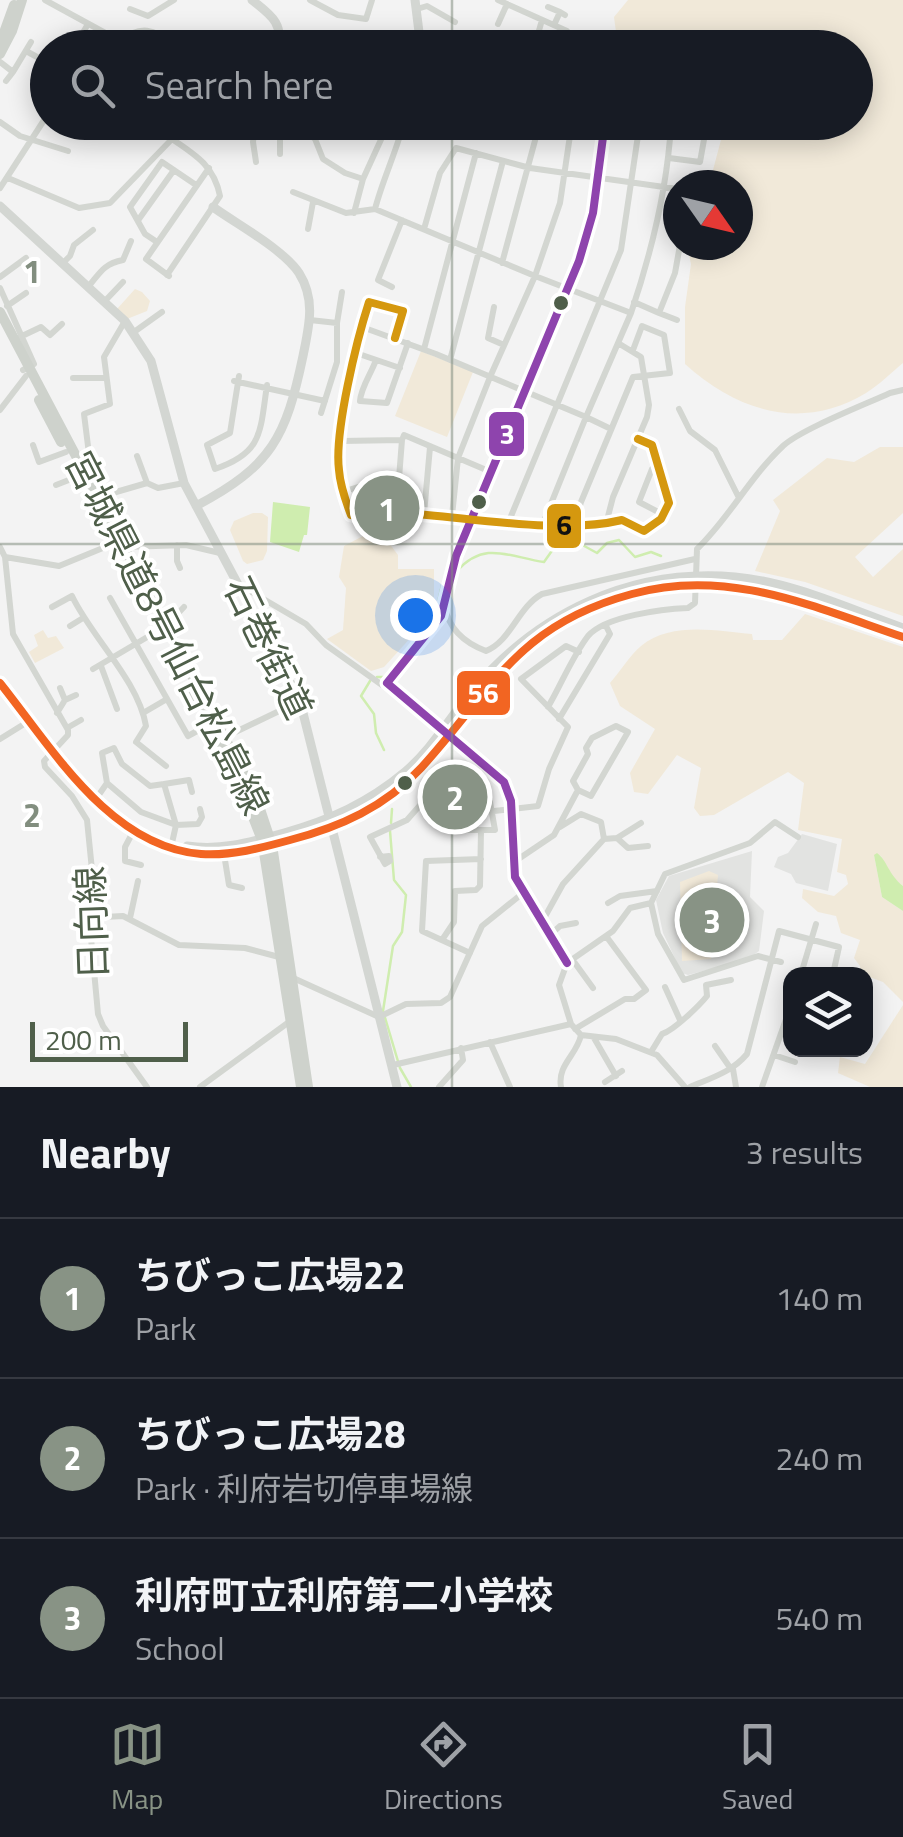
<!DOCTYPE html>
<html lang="en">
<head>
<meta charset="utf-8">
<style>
	body { margin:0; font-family:"Titillium Web","Noto Sans JP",sans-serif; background:#20242c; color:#f1f3f6 }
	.controls { position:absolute; right:30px; bottom:30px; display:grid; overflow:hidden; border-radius:20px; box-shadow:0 5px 25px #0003 }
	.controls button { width:90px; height:90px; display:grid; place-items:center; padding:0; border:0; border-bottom:2px solid #363941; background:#171b24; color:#f1f3f6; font:50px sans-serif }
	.compass { position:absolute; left:663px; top:170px; width:90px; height:90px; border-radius:50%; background:#171b24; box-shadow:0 5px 25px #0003; rotate:124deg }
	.scale { position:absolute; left:30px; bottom:25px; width:158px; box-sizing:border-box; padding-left:10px; border:5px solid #4f5f4a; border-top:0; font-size:28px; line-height:35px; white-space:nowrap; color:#4f5f4a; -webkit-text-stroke:8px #fff; paint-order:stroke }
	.you { position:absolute; left:415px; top:615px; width:35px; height:35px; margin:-25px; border:8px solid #fff; border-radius:50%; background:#1a73e8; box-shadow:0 0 0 15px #1a73e833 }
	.badge { display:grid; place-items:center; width:65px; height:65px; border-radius:50%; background:#889385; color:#fff; font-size:32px; font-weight:700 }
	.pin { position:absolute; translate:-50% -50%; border:5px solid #fff; box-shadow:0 2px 10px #0006 }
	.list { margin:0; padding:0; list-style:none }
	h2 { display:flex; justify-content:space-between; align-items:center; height:130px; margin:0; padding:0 40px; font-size:42px }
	h2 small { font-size:32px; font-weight:400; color:#9ea1a6 }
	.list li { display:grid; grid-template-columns:65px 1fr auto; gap:30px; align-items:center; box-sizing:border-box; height:160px; padding:0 40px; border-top:2px solid #363941 }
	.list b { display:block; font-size:38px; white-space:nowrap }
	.list p { margin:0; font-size:32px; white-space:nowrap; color:#9ea1a6 }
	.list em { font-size:32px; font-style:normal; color:#9ea1a6 }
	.icon { flex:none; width:55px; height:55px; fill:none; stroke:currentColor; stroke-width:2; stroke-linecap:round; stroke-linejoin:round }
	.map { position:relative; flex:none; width:903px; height:1087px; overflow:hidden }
	.search { position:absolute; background:#171b24; box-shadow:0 5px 25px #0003; left:30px; right:30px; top:30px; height:110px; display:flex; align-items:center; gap:25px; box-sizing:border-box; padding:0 35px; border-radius:55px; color:#9ea1a6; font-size:38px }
	.sheet { height:610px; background:#171b24 }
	nav { display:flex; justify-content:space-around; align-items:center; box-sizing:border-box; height:140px; border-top:2px solid #363941; background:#171b24; font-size:28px; color:#9ea1a6 }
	nav a { display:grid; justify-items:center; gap:5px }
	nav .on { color:#889385 }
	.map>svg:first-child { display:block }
	.education { fill:#e2e3e1 }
	.green { fill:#f1e9d9 }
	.water { fill:#cfedaf }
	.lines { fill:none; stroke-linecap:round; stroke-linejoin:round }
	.stream { stroke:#cfedaf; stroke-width:2.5 }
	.street { stroke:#d3d6d1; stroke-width:6 }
	.secondary { stroke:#d3d6d2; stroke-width:9 }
	.primary { stroke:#ced2cc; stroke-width:10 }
	.bus-1-casing { stroke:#fff; stroke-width:15 }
	.bus-2-casing { stroke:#fff; stroke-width:15 }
	.bus-3-casing { stroke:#fff; stroke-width:15 }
	.bus-1 { stroke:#f26522; stroke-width:8 }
	.bus-2 { stroke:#8e44ad; stroke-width:8 }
	.bus-3 { stroke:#d5980f; stroke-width:8 }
	.grid { fill:none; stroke:#828e7f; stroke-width:2.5; stroke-opacity:0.55 }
	.bus-dot { fill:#4f5f4a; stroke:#fff; stroke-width:4 }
	.labels { text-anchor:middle; stroke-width:8; stroke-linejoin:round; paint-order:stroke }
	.street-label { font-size:38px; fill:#4f5f4a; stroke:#fff }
	.grid-label { font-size:32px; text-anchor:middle; font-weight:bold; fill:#828e7f; stroke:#fff; stroke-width:8; stroke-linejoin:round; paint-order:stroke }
	.line-badge { stroke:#fff; stroke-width:4 }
	.badge-label { font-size:28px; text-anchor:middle; font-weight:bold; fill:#fff }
	.pale-badge-label { font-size:28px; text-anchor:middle; font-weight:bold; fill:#111 }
</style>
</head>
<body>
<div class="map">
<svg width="903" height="1087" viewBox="0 0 903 1087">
	<rect width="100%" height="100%" fill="#f3f3f3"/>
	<path class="education" d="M 802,834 L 837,844 L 828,891 L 796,883 L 791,874 L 774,867 L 778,857 L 788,853 Z
		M 752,851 L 750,897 L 764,911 L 759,951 L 748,959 L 688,975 L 682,973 L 663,933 L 656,900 L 669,876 Z"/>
	<path class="green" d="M 628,0 L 903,0 L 903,363 C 891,373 879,385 866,393 C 801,432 737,411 685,364 L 685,307 L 691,264 L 687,245 L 738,245 L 738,185 L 709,185 L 722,136 L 684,126 L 683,123 L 856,122 L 856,48 L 618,47 L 614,17 Z
		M 135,289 L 142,292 L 150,301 L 147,311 L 127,319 L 117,309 Z
		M 421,351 L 473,372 L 447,437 L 395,416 Z
		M 880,447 L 903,447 L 903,513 L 855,557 L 873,577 L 903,549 L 903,616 L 805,582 L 755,571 L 780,511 L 773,500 L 827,458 L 854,462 Z
		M 253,513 L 262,513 L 268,517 L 267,551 L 263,560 L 247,564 L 243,561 L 230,530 L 234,521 Z
		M 363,536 L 386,539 L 398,555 L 398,569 L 434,569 L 434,612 L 384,667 L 371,671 L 327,639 L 343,630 L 346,588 L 339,577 L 344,546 Z
		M 805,614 L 903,647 L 903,886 L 890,875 L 881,856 L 874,855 L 882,897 L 903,911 L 903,1002 L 883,982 L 861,974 L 860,966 L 854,958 L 860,940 L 841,933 L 836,916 L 818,912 L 802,898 L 803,889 L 834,896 L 848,884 L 846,875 L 837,872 L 842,839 L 798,830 L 804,783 L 788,772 L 714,815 L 700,816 L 694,808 L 701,768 L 677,755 L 648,794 L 634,792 L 630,773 L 655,729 L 620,706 L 610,683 C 620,672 630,655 641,646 C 671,621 718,631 752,634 L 753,640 L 782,640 Z
		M 43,630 L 48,638 L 56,636 L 64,648 L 35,663 L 29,652 L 38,646 L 34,635 Z
		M 450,776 L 455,776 L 479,795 L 441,816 L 429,802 Z
		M 709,871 L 718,875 L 711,959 L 682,961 L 680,882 Z
		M 903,1005 L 903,1087 L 870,1087 L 838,1073 L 840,1057 L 865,1064 Z"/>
	<path class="water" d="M 273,502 L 310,507 L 307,535 L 304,535 L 299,552 L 270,542 Z
		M 877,853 C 887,860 888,874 903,886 L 903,911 L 882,897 L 874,855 Z"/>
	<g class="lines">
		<path class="stream" d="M 457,571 C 485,540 509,557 544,562 L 556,545 L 577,542 L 597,553 L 607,543 L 619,540 L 635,557 L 651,552 L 661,556
			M 377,677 L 384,677 L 435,615 L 442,585
			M 370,681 L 361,696 L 374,714 L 376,733 L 384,750
			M 391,823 L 392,809
			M 390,831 L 394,880 L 406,895 L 402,932 L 393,946 L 383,1011 L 400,1068 L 411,1087"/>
		<path class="street" d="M 45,0 L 120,41 L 118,48
			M 310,0 L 338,15 L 366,19 L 372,0
			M 498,0 L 567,31 L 564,48
			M 548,7 L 560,12
			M 130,9 L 148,16 L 174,0
			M 417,9 L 427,6 L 455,22
			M 498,24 L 507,4
			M 554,25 L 560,12 L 565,15
			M 120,41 C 140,25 155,28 172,46 L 182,44 L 186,48
			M 74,48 L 88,24
			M 534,48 L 542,20
			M 26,51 L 48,63
			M 0,62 L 13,72 L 31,42
			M 6,81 L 13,72
			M 0,122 L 20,136 L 68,151
			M 255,122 L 253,142 L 256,162
			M 293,122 L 315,139 L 323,159 L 345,173 L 363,179
			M 499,122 L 497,127 L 508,132
			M 403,126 L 426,134 L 458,128
			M 280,154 L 280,130 L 292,122
			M 669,158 L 700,162 L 705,134 L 671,125
			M 8,178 L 79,208 L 110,203 L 172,139 C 196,155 214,166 220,196 L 167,275
			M 599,178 L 605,122
			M 0,188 L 48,114
			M 293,192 L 346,213 L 375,209 L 535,276 L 560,203 L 572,122
			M 375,209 C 382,182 394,157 402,129 L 402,122
			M 354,213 L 363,179 L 384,133 L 354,122
			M 139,219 L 174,170
			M 308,229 L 313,202
			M 424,229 L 440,173 L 456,148 L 530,168 L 678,189
			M 157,242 L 145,234 L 130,207 L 162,162 L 196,185
			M 502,263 L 540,122
			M 62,264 L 70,256 L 74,245 L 93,230
			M 169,276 L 146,259 L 209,168
			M 0,277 L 26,258
			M 88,287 C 100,273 103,264 123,260 L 131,241
			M 392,287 L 378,280 L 402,220
			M 0,288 L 34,364 L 23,370
			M 104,302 L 123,282
			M 634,302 L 659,313
			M 7,306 L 26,293
			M 494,307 L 488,338 L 504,345
			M 631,313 C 652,251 667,190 671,125 L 667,122
			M 310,320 L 337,323
			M 677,320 L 659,313 L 675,273 L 680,245
			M 362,327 L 436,354 L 586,417 L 542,526
			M 134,332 L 162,312
			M 20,337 L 41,327 L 50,335 L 62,324
			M 395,338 L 403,311 L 369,302 C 357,339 334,432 339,470 C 340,485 346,502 351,515 L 383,521 L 403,513 C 469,517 560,535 622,520 L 644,531 L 661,519 L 669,503 L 652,445 L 638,439
			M 424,349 L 476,153
			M 356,353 L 400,368
			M 376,360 C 371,374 361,387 360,401 L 387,403 L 408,343
			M 450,360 L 503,161
			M 239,376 L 230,433 L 207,445 L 215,469 C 263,453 260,432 267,385
			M 73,378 L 104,378
			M 234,381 L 325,401
			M 679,409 L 690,431 L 715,450 L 738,496
			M 0,410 L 26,376
			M 321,413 L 337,362 L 337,323 L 342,292
			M 402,440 L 404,435 L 491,472
			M 341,441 L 402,440 L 396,516
			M 33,445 L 39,462 L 66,452
			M 137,456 L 147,483 L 158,488 L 184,483
			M 79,461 L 89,454 L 84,414 L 110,404 L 104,357 L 125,321
			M 658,464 L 652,469 L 639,502 L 664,515
			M 56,485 L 79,476
			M 345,491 L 358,487
			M 99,497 L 147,483
			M 424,514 L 430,447
			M 452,516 L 458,458 L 490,377 L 535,276 L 631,313 L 586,417 L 611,429
			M 509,521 L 621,250 L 640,122
			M 575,523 L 581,502 L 633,377 L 670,373 L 664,335 L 642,326 L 633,350
			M 606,524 L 613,497 L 647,417 L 649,405 L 641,357 L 618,343
			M 402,533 L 403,513
			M 177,545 L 177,561 L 180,568
			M 0,547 L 5,557 L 13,634 L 68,730 L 68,735 L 44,761 L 45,767 L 72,796 L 87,820 L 93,880 L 85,912 L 91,938 L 98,1014 L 103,1026 L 147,1087
			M 125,547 L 186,545 L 220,553
			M 5,557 L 59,566 L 115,543
			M 238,584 L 306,624 L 326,645 L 382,685 L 387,683
			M 110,598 L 188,736 L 210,724
			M 52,607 L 72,596 C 92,638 138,680 146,726 L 136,742 L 166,766
			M 445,607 C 449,630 465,643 486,651 C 511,641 518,607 542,594 L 695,559
			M 70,626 L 83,618
			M 101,666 L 117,709
			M 93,669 L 166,626 L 184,607
			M 65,700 L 76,695
			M 548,707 C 561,685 572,657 588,636 C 605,616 663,609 688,608 L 695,603 L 697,549 C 730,517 749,478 783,446 C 802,429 864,405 890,393 L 903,390
			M 57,713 L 65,700 L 60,688
			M 143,713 L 167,699
			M 559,719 L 610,634 L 606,626
			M 616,726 L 628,732 L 591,796 L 578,790 L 573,781 L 588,754 L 586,748 L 592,738 Z
			M 67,728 L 81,720
			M 225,737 L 300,701
			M 0,739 L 29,721
			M 107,783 L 141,812 L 176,825 L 198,824 L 202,817 L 200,809
			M 164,784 L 189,780 L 192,792
			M 96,799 L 107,783 L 102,753 L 114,748 L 122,764 L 150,786 L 164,784 L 176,825 L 172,843
			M 494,811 L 538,806 L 549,769 L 568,727 L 521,679 L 566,646 L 579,652
			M 560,827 L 581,814 L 601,822 L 604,839
			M 134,830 L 125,847 L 125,861 L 141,865
			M 617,838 L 628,848 L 648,846
			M 224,854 L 229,885 L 242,888
			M 380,857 L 389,856 L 390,861 L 385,864 L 370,837 L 407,820 L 452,769 L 490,802 L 495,830 L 449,830 L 425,800
			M 514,862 L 554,835 L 578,790
			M 608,903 L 620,896 L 657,891
			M 651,903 L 630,908 L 613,931 L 567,963 L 559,985 L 571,1024 L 581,1035 L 616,1039 L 657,1055 L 685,1087
			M 85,918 L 123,916 L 179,945 L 245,948 L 279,957
			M 130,918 L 138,881
			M 542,922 L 563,884 L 604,839 L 617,838 L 641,823
			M 550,935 L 560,926 L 576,923
			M 442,940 L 454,922 L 455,891 L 476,890 L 480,886 L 481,830
			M 470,953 L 422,931 L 426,861 L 481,859
			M 572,959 L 593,988
			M 781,962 L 758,956 L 684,980 L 658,934 L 651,903 L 665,874 L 750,843 L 775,822 L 798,837
			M 801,974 L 816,924
			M 291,977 L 379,1017 L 406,1004 L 441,1003 L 450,997 L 482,926 L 523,893
			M 665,987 L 680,1020
			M 575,1029 L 625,999 L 634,999 L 646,990 L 606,936
			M 594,1038 L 616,1076
			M 490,1042 L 510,1087
			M 715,1046 L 731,1069
			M 651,1052 L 662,1034 C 673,1031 699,1006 707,996 L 706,985 L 731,980
			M 774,1055 L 795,1062
			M 393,1065 L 571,1024
			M 733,1069 L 736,1087
			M 605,1082 L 622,1071
			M 200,1087 L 289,1022
			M 439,1087 L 463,1060 L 461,1048
			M 561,1087 C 557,1065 577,1055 581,1035
			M 690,1087 C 711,1078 732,1072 747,1054 L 779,931 L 839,947 L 833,974
			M 762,1087 L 790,1008"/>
		<path class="secondary" d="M 252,0 C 269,14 285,23 277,48
			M 415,0 L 420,40 L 417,48
			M 0,206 L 125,321 L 151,361 L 184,483 L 300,701 L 397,1087
			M 196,506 C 272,466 286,437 303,356 C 309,326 316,300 299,273 C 283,249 238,225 213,207
			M 0,683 C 52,748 110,847 201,854 C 232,856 261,848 290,840 C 340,827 385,807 421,768 C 493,689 517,625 632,594 C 727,567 814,607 903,637
			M 187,846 C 222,851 251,842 284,833 C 330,820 368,803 405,772 C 432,749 450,717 473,690 C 539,612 632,568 735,577 C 792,582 849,609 903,628
			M 567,963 L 515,877 L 511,801 L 504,782 L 387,683 L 441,616 L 456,556 L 579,261 L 599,178"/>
		<path class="primary" d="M 1,41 L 14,5
			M 0,54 L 12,31 L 22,0
			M 0,312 L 256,797 L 272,845 L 308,1087
			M 39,400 L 61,442
			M 191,687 L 235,771 L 262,840 L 301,1087"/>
		<g class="bus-1-casing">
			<path id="bus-1" d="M 0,683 C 52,748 110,847 201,854 C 232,856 261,848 290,840 C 340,827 385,807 421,768 C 493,689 517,625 632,594 C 727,567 814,607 903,637"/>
		</g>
		<g class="bus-2-casing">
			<path id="bus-2" d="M 567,963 L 515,877 L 511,801 L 504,782 L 387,683 L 441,616 L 456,556 L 579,261 L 593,213 L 605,122"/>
		</g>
		<g class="bus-3-casing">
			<path id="bus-3" d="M 395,338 L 403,311 L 369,302 C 357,339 334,432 339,470 C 340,485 346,502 351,515 L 383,521 L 403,513 C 469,517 560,535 622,520 L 644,531 L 661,519 L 669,503 L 652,445 L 638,439"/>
		</g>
		<use href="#bus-1" class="bus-1"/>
		<use href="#bus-2" class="bus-2"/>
		<use href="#bus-3" class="bus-3"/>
	</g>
	<path class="grid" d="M 452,0 L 452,48M 452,122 L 452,1087M 0,544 L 903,544"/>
	<g class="bus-dot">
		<circle cx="561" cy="303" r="9"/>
		<circle cx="479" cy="502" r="9"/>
		<circle cx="405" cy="783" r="9"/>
	</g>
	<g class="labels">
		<g class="street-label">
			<text transform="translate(167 633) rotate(63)" y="13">宮城県道8号仙台松島線</text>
			<text transform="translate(268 648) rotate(64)" y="13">石巻街道</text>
			<text transform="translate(92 923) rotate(-92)" y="13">日向線</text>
		</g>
	</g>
	<g class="grid-label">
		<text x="32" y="283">1</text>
		<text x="32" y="827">2</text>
	</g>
	<g class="line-badge">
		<rect x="487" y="410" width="39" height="48" rx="10" fill="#8e44ad"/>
		<rect x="545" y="502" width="38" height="48" rx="10" fill="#d5980f"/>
		<rect x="455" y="669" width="57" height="48" rx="10" fill="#f26522"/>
	</g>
	<g class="badge-label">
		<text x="507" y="444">3</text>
		<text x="483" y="703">56</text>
	</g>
	<g class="pale-badge-label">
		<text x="564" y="535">6</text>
	</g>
</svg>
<div class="controls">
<button><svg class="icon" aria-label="layers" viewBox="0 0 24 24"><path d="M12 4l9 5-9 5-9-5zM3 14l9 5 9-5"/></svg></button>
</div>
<svg class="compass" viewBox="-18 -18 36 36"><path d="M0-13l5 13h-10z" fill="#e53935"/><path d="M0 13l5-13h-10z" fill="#9ea1a6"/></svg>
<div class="scale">200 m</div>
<div class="you"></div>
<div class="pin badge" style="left:387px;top:508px">1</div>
<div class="pin badge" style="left:455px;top:797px">2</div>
<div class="pin badge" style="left:712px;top:920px">3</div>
<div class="search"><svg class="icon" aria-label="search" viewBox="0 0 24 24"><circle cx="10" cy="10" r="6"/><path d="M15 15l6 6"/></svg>Search here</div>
</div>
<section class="sheet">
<h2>Nearby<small>3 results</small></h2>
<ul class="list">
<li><span class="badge">1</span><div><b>ちびっこ広場22</b><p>Park</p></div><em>140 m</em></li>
<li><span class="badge">2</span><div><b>ちびっこ広場28</b><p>Park · 利府岩切停車場線</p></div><em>240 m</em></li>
<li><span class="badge">3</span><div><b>利府町立利府第二小学校</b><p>School</p></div><em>540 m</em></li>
</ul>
</section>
<nav>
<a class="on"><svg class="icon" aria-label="map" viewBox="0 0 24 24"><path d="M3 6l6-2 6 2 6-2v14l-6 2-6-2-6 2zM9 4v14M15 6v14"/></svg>Map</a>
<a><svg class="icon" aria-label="directions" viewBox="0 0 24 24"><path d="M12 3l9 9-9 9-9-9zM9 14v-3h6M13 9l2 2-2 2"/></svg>Directions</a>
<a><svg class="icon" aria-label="saved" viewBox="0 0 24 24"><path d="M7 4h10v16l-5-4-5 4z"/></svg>Saved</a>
</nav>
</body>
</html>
